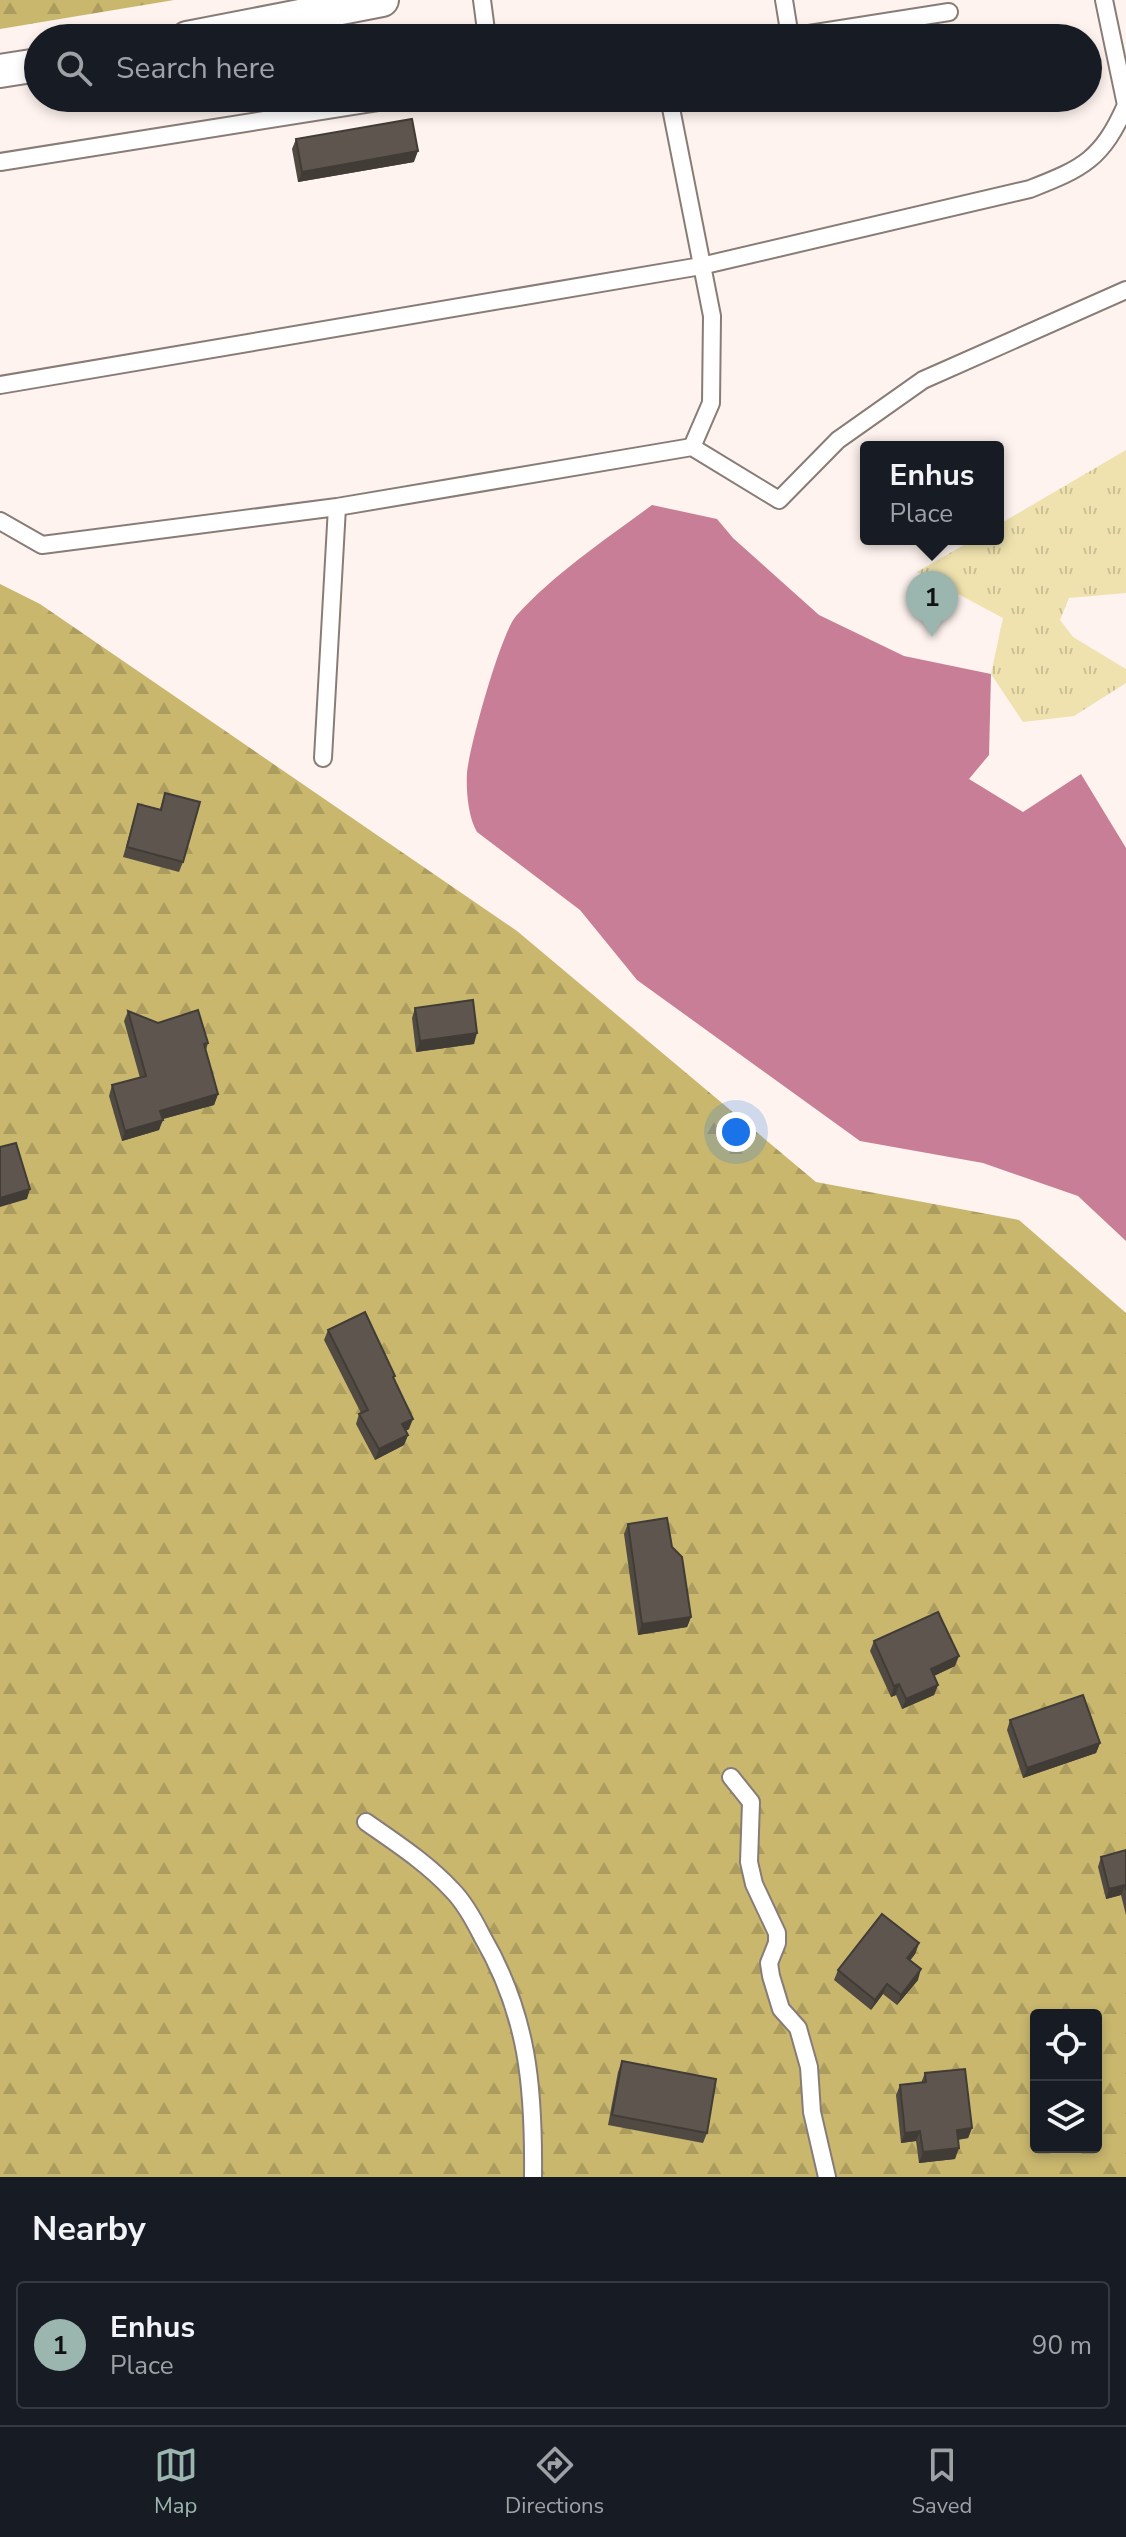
<!DOCTYPE html>
<html lang="en">
<head>
<meta charset="utf-8">
<style>
	body { margin:0; font-family:"Nunito Sans",sans-serif; background:#20242c; color:#f1f3f6 }
	.controls { position:absolute; right:24px; bottom:24px; display:grid; overflow:hidden; border-radius:8px; box-shadow:0 4px 12px #0003 }
	.controls button { width:72px; height:72px; display:grid; place-items:center; padding:0; border:0; border-bottom:2px solid #363941; background:#171b24; color:#f1f3f6; font:40px sans-serif }
	.you { position:absolute; left:736px; top:1132px; width:28px; height:28px; margin:-20px; border:6px solid #fff; border-radius:50%; background:#1a73e8; box-shadow:0 0 0 12px #1a73e833 }
	.badge { display:grid; place-items:center; width:52px; height:52px; border-radius:50%; background:#9ab6ae; color:#111; font-size:26px; font-weight:700 }
	.pin { position:absolute; translate:-50% -66px; filter:drop-shadow(0 2px 4px #0008) }
	.pin::after { content:''; position:absolute; top:42px; width:28px; height:24px; background:inherit; clip-path:polygon(0 0,100% 0,50% 100%) }
	.popup { position:absolute; left:860px; top:441px; width:144px; height:104px; box-sizing:border-box; display:grid; place-content:center; border-radius:8px; background:#171b24; filter:drop-shadow(0 2px 6px #0005); font-size:26px; white-space:nowrap; color:#9ea1a6 }
	.popup b { font-size:30px; color:#f1f3f6 }
	.popup::after { content:''; position:absolute; left:50%; top:100%; margin-left:-16px; border:16px solid transparent; border-top-color:#171b24 }
	.list { margin:0; padding:0; list-style:none }
	h2 { display:flex; justify-content:space-between; align-items:center; height:104px; margin:0; padding:0 32px; font-size:34px }
	h2 small { font-size:26px; font-weight:400; color:#9ea1a6 }
	.list li { display:grid; grid-template-columns:52px 1fr auto; gap:24px; align-items:center; box-sizing:border-box; height:128px; margin:0 16px 16px; padding:0 16px; border:2px solid #363941; border-radius:8px }
	.list b { display:block; font-size:30px; white-space:nowrap }
	.list p { margin:0; font-size:26px; white-space:nowrap; color:#9ea1a6 }
	.list em { font-size:26px; font-style:normal; color:#9ea1a6 }
	.icon { flex:none; width:44px; height:44px; fill:none; stroke:currentColor; stroke-width:2; stroke-linecap:round; stroke-linejoin:round }
	.map { position:relative; flex:none; width:1126px; height:2177px; overflow:hidden }
	.search { position:absolute; background:#171b24; box-shadow:0 4px 12px #0003; left:24px; right:24px; top:24px; height:88px; display:flex; align-items:center; gap:20px; box-sizing:border-box; padding:0 28px; border-radius:44px; color:#9ea1a6; font-size:30px }
	.sheet { height:248px; background:#171b24 }
	nav { display:flex; justify-content:space-around; align-items:center; box-sizing:border-box; height:112px; border-top:2px solid #363941; background:#171b24; font-size:22px; color:#9ea1a6 }
	nav a { display:grid; justify-items:center; gap:4px }
	nav .on { color:#9ab6ae }
	.map>svg:first-child { display:block }
	.grass { fill:url(#grass-tufts) }
	.forest { fill:url(#forest-firs); fill-rule:evenodd }
	.water { fill:#c87e96 }
	.lines { fill:none; stroke-linecap:round; stroke-linejoin:round }
	.lane-casing { stroke:#887c77; stroke-width:20 }
	.street-casing { stroke:#887c77; stroke-width:36 }
	.lane { stroke:#fff; stroke-width:16 }
	.street { stroke:#fff; stroke-width:32 }
	.wall { fill:#514a43 }
	.shaded-wall { fill:#423c37 }
	.building { fill:#5e564e; stroke:#423c37; stroke-width:2 }
</style>
</head>
<body>
<div class="map">
<svg width="1126" height="2177" viewBox="0 0 1126 2177">
	<defs>
		<pattern id="grass-tufts" width="24" height="20" patternUnits="userSpaceOnUse" patternTransform="scale(2)"><rect width="24" height="20" fill="#efe2ae"/><path d="M3 7l-1-3M5 7V3M7 7l1-3M15 17l-1-3M17 17v-4M19 17l1-3" fill="none" stroke="#ccc194"/></pattern>
		<pattern id="forest-firs" width="22" height="20" patternUnits="userSpaceOnUse" patternTransform="scale(2)"><rect width="22" height="20" fill="#c9b76e"/><path d="M5 1l3.5 6h-7zM16 11l3.5 6h-7z" fill="#ac9c5e"/></pattern>
	</defs>
	<rect width="100%" height="100%" fill="#fef3ee"/>
	<path class="grass" d="M 1126,450 L 1126,593 L 1069,598 L 1060,620 L 1073,637 L 1126,669 L 1126,683 L 1074,716 L 1023,722 L 991,674 L 1003,618 L 917,572 L 974,539 L 998,539 L 998,525 Z"/>
	<path class="forest" d="M 0,0 L 174,0 L 0,29 Z
		M 0,584 L 40,604 L 517,931 L 816,1182 L 1019,1220 L 1126,1313 L 1126,2177 L 0,2177 ZM 1036,2015 L 1096,2015 L 1096,2147 L 1036,2147 Z"/>
	<path class="water" d="M 652,505 L 717,519 L 733,538 L 819,615 L 904,656 L 991,674 L 989,755 L 969,779 L 1023,812 L 1081,774 L 1126,848 L 1126,1241 L 1078,1196 L 983,1163 L 860,1141 L 637,980 L 580,910 L 477,832 C 468,817 466,790 467,773 C 469,747 501,633 516,616 C 555,573 606,539 652,505 Z"/>
	<g class="lines">
		<g class="lane-casing">
			<path id="lane" d="M 482,0 L 487,38
				M 784,0 L 790,37 L 784,38
				M 1104,0 L 1126,105
				M 790,37 L 949,12
				M 669,98 L 712,316 L 711,403 L 692,447
				M 0,162 L 403,98
				M 0,385 L 701,266 L 1030,189 C 1084,168 1102,159 1126,105
				M 0,521 L 42,545 L 337,507 L 692,447 L 779,500 L 838,440 L 923,380 L 1126,290
				M 323,758 L 337,507
				M 731,1777 L 751,1802 L 749,1862 L 754,1884 L 777,1933 L 777,1943 L 769,1963 L 771,1976 L 781,2009 L 798,2028 L 809,2067 L 812,2112 L 827,2177
				M 366,1822 C 396,1843 427,1863 452,1890 C 464,1902 474,1920 482,1936 C 528,2015 534,2087 533,2177"/>
		</g>
		<g class="street-casing">
			<path id="street" d="M 187,38 L 382,0
				M 0,71 L 38,65"/>
		</g>
		<use href="#lane" class="lane"/>
		<use href="#street" class="street"/>
	</g>
	<path class="wall" d="M 296,139 L 414,162 L 298,182 L 292,149 Z
		M 165,793 L 183,862 L 179,872 L 123,857 L 138,804 L 160,809 Z
		M 415,1008 L 474,1044 L 416,1052 L 412,1018 Z
		M 128,1011 L 208,1043 L 206,1050 L 218,1094 L 214,1105 L 162,1119 L 159,1130 L 122,1141 L 109,1096 L 112,1085 L 140,1078 L 124,1021 Z
		M 328,1330 L 394,1380 L 409,1429 L 406,1431 L 408,1435 L 404,1445 L 375,1460 L 356,1424 L 359,1414 L 361,1413 L 324,1340 Z
		M 628,1524 L 672,1547 L 691,1617 L 687,1627 L 638,1635 L 624,1534 Z
		M 874,1641 L 955,1666 L 934,1676 L 938,1685 L 934,1695 L 902,1709 L 896,1695 L 891,1697 L 870,1651 Z
		M 1010,1720 L 1100,1743 L 1096,1753 L 1023,1778 L 1007,1730 Z
		M 1126,1850 L 1126,1915 L 1121,1895 L 1106,1899 L 1098,1867 L 1101,1857 Z
		M 919,1943 L 915,1954 L 910,1960 L 918,1980 L 897,2005 L 883,1994 L 871,2010 L 834,1980 L 838,1970 Z
		M 622,2061 L 707,2133 L 703,2143 L 608,2125 L 618,2072 Z
		M 925,2073 L 972,2128 L 968,2138 L 958,2140 L 955,2159 L 919,2163 L 916,2141 L 901,2143 L 896,2095 L 900,2085 L 921,2083 Z"/>
	<path class="shaded-wall" d="M 418,151 L 414,162 L 298,182 L 302,172 Z
		M 477,1033 L 474,1044 L 416,1052 L 420,1041 Z
		M 218,1094 L 214,1105 L 156,1121 L 160,1111 Z
		M 163,1120 L 159,1130 L 122,1141 L 125,1131 Z
		M 30,1189 L 27,1199 L 0,1207 L 0,1198 Z
		M 413,1419 L 409,1429 L 399,1434 L 402,1424 Z
		M 408,1435 L 404,1445 L 375,1460 L 379,1449 Z
		M 691,1617 L 687,1627 L 638,1635 L 642,1624 Z
		M 959,1656 L 955,1666 L 927,1679 L 931,1669 Z
		M 899,1684 L 896,1695 L 891,1697 L 894,1686 Z
		M 938,1685 L 934,1695 L 902,1709 L 906,1699 Z
		M 1100,1743 L 1096,1753 L 1023,1778 L 1027,1768 Z
		M 1125,1885 L 1121,1895 L 1106,1899 L 1109,1889 Z
		M 919,1943 L 915,1954 L 904,1969 L 907,1958 Z
		M 921,1969 L 918,1980 L 897,2005 L 901,1995 Z
		M 887,1984 L 883,1994 L 871,2010 L 875,2000 Z
		M 972,2128 L 968,2138 L 953,2140 L 957,2130 Z
		M 920,2131 L 916,2141 L 901,2143 L 905,2133 Z
		M 959,2148 L 955,2159 L 919,2163 L 923,2152 Z"/>
	<path class="building" d="M 412,119 L 418,151 L 302,172 L 296,139 Z
		M 165,793 L 200,802 L 183,862 L 127,847 L 138,804 L 161,810 Z
		M 473,1000 L 477,1033 L 420,1041 L 415,1008 Z
		M 198,1010 L 208,1043 L 204,1044 L 218,1094 L 160,1111 L 163,1120 L 125,1131 L 112,1085 L 146,1076 L 128,1011 L 158,1023 Z
		M 16,1143 L 30,1189 L 0,1198 L 0,1147 Z
		M 365,1312 L 395,1376 L 393,1377 L 413,1419 L 402,1424 L 408,1435 L 379,1449 L 359,1414 L 368,1410 L 328,1330 Z
		M 667,1518 L 672,1547 L 682,1557 L 691,1617 L 642,1624 L 628,1524 Z
		M 938,1612 L 959,1656 L 931,1669 L 938,1685 L 906,1699 L 899,1684 L 894,1686 L 874,1641 Z
		M 1083,1695 L 1100,1743 L 1027,1768 L 1010,1720 Z
		M 1126,1850 L 1126,1890 L 1125,1885 L 1109,1889 L 1101,1857 Z
		M 882,1914 L 919,1943 L 907,1958 L 921,1969 L 901,1995 L 887,1984 L 875,2000 L 838,1970 Z
		M 622,2061 L 716,2079 L 707,2133 L 612,2115 Z
		M 965,2069 L 972,2128 L 957,2130 L 959,2148 L 923,2152 L 920,2131 L 905,2133 L 900,2085 L 926,2082 L 925,2073 Z"/>
</svg>
<div class="controls">
<button><svg class="icon" aria-label="locate" viewBox="0 0 24 24"><circle cx="12" cy="12" r="6"/><path d="M12 2v4M12 18v4M2 12h4M18 12h4"/></svg></button>
<button><svg class="icon" aria-label="layers" viewBox="0 0 24 24"><path d="M12 4l9 5-9 5-9-5zM3 14l9 5 9-5"/></svg></button>
</div>
<div class="you"></div>
<div class="pin badge" style="left:932px;top:637px">1</div>
<div class="popup"><b>Enhus</b>Place</div>
<div class="search"><svg class="icon" aria-label="search" viewBox="0 0 24 24"><circle cx="10" cy="10" r="6"/><path d="M15 15l6 6"/></svg>Search here</div>
</div>
<section class="sheet">
<h2>Nearby<small></small></h2>
<ul class="list">
<li><span class="badge">1</span><div><b>Enhus</b><p>Place</p></div><em>90 m</em></li>
</ul>
</section>
<nav>
<a class="on"><svg class="icon" aria-label="map" viewBox="0 0 24 24"><path d="M3 6l6-2 6 2 6-2v14l-6 2-6-2-6 2zM9 4v14M15 6v14"/></svg>Map</a>
<a><svg class="icon" aria-label="directions" viewBox="0 0 24 24"><path d="M12 3l9 9-9 9-9-9zM9 14v-3h6M13 9l2 2-2 2"/></svg>Directions</a>
<a><svg class="icon" aria-label="saved" viewBox="0 0 24 24"><path d="M7 4h10v16l-5-4-5 4z"/></svg>Saved</a>
</nav>
</body>
</html>
